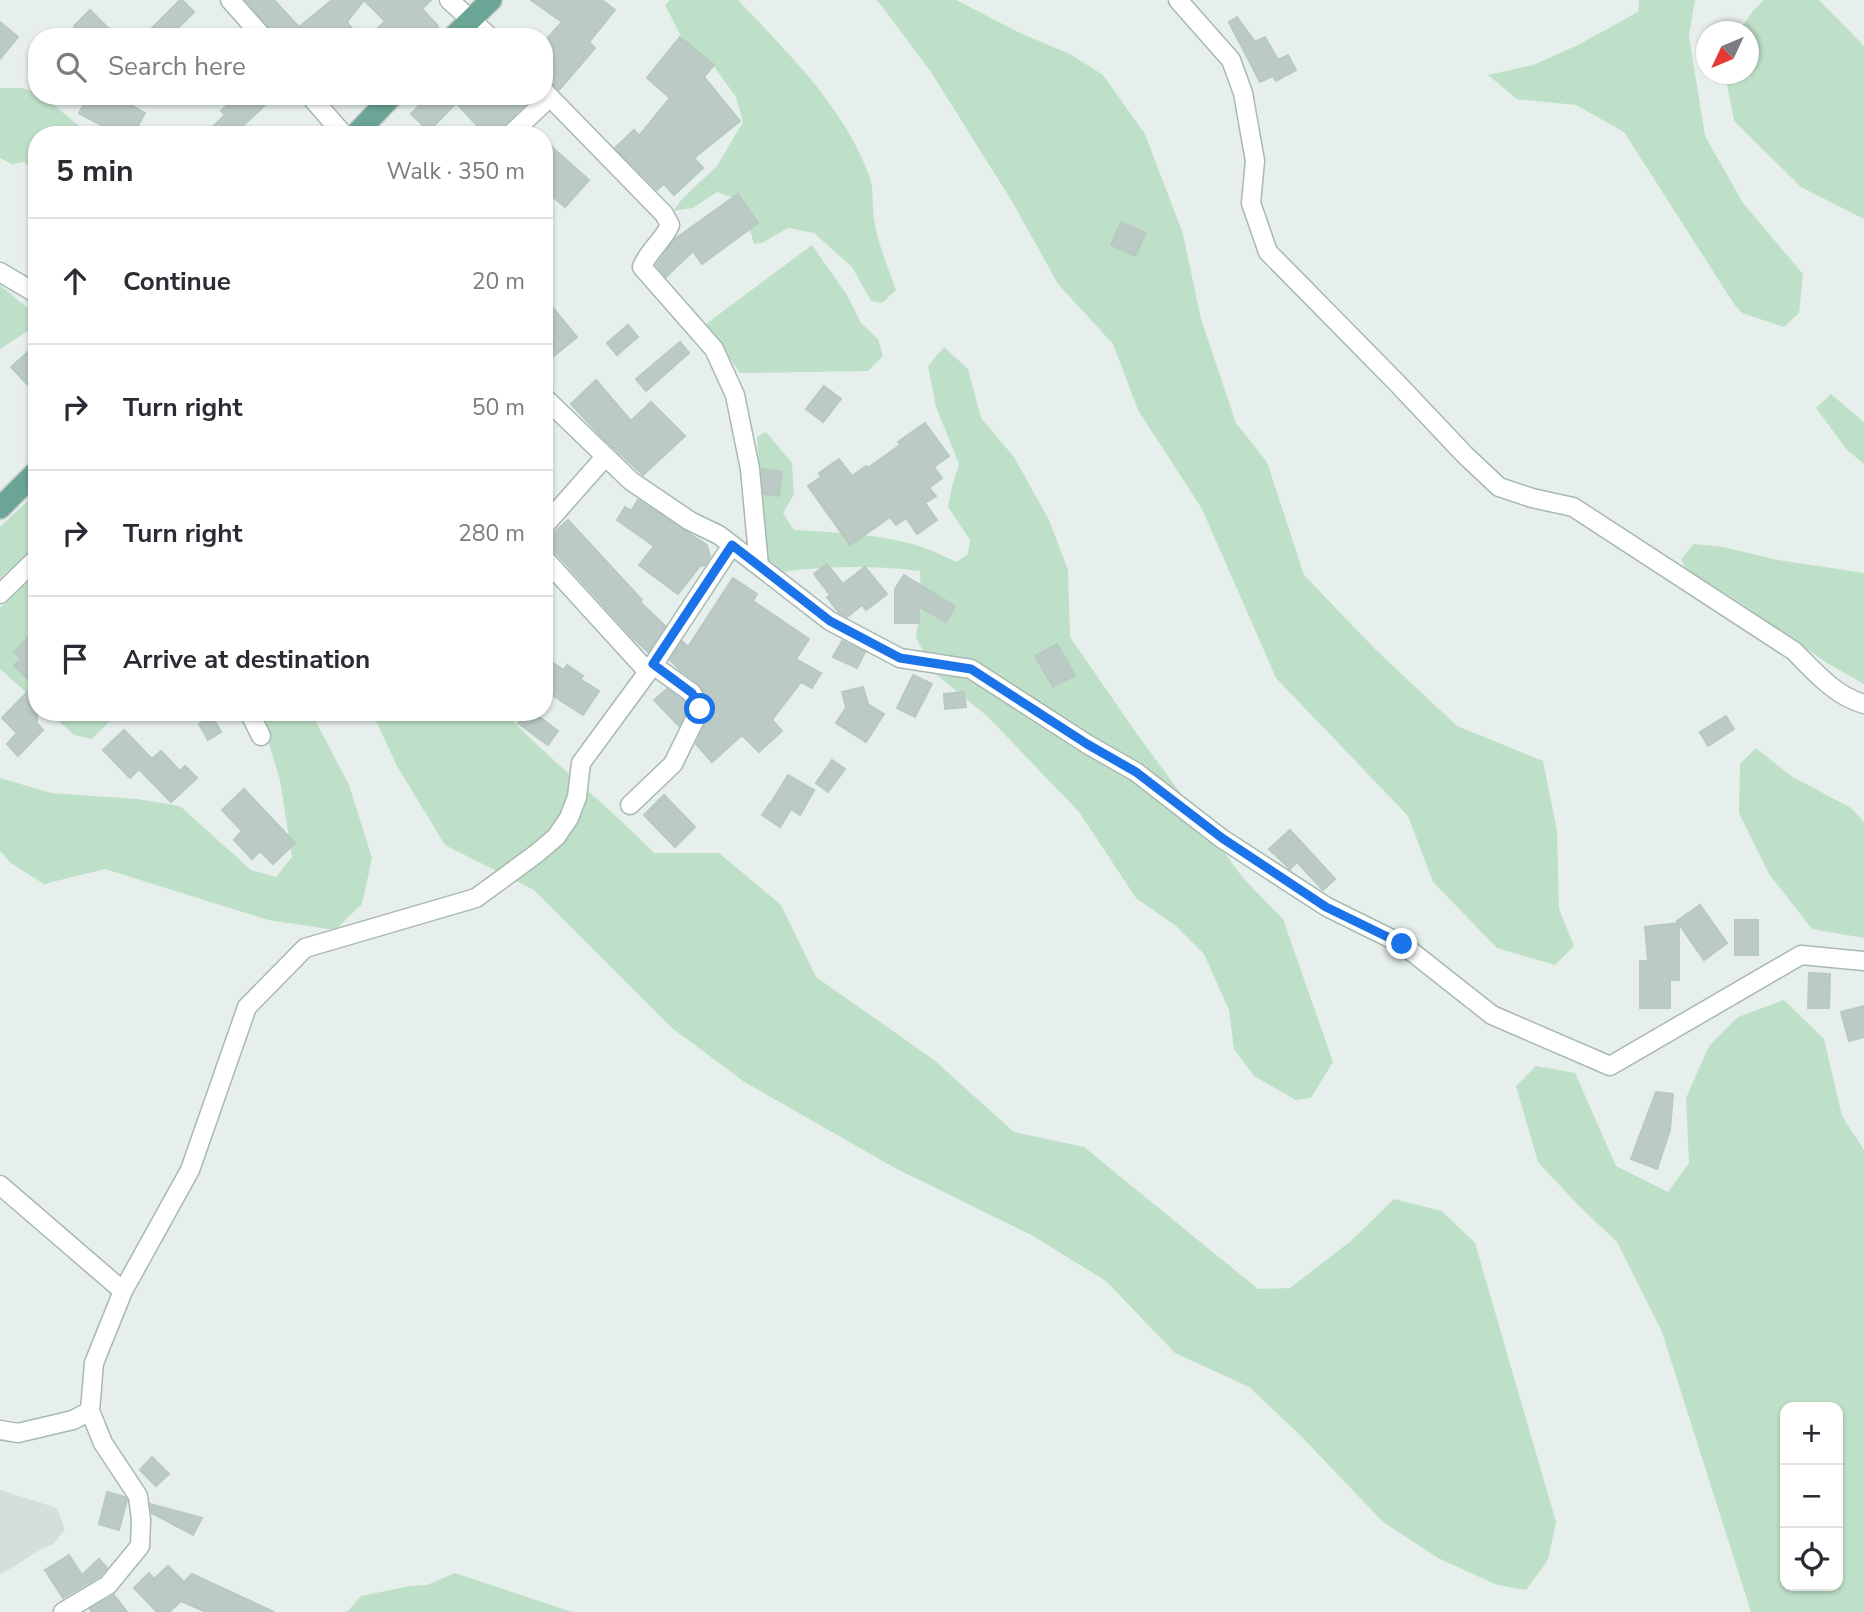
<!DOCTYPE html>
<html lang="en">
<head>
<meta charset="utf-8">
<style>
	body { margin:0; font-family:"Nunito Sans",sans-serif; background:#f2f2f3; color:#2b2b33 }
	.controls { position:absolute; right:21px; bottom:21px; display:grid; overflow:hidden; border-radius:14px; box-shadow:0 2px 5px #0004 }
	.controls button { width:63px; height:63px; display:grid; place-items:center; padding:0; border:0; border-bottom:2px solid #e1e1e2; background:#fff; color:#2b2b33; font:35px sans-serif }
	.compass { position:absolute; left:1696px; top:21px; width:63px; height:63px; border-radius:50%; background:#fff; box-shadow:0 2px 5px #0004; rotate:226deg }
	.stop { position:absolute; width:21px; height:21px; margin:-16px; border:5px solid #1a73e8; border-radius:50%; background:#fff }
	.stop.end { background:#1a73e8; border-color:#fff; box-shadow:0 2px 7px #0008 }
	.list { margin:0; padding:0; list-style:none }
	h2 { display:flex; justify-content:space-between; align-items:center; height:91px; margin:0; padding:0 28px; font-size:30px }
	h2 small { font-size:23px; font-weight:400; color:#7c7c81 }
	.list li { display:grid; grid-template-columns:46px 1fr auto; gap:21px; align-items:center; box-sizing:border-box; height:126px; padding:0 28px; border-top:2px solid #e1e1e2 }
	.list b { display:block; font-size:26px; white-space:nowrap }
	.list em { font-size:23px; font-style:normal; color:#7c7c81 }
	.icon { flex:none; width:38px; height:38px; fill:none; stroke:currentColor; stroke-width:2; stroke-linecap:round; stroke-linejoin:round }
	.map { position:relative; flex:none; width:1864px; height:1612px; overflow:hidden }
	.search { position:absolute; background:#fff; box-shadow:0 2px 5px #0004; left:28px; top:28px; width:525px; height:77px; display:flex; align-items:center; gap:18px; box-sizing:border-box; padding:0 24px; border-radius:28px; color:#7c7c81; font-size:26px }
	.panel { position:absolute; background:#fff; box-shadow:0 2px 5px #0004; left:28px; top:126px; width:525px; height:595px; border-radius:28px }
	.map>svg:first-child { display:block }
	.built { fill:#d4dfda }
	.green { fill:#bfe0c8; fill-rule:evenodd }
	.building { fill:#bbcac4; stroke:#b8c9c2; stroke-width:2 }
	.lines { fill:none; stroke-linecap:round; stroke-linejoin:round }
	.minor-casing { stroke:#a8b8b2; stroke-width:21 }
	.primary-casing { stroke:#c2cac8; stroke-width:24 }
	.minor { stroke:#fff; stroke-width:18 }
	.primary { stroke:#6aa596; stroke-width:21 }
	.route { stroke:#1a73e8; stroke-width:9 }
</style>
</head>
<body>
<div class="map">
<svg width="1864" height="1612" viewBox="0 0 1864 1612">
	<rect width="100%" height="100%" fill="#e6efeb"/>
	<path class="built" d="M 0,1490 L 57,1508 L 65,1530 L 53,1544 L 43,1548 L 0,1575 Z"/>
	<path class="green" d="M 670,0 L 738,0 C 788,53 843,106 869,175 C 874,188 872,204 874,218 C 877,242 888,267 896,290 L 882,303 L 871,301 L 852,267 L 814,233 L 788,228 L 762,243 L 754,244 L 750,230 L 749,209 L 740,200 L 717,192 L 693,208 L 673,211 L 683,198 L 717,166 L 743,122 L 736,97 L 715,68 L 681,36 L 665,5 Z
		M 876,0 L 956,0 L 1020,33 L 1070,54 L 1103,75 L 1145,134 L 1183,234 L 1201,319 L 1236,423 L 1267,462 L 1304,575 L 1377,651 L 1457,726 L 1543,761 L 1557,830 L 1559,909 L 1574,946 L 1555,965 L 1497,948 L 1433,882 L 1408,816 L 1276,678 L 1202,509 L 1138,410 L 1113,344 L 1058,284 L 1013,203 L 931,72 L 881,5 Z
		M 1639,0 L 1695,0 L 1689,36 L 1705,136 L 1743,203 L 1803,274 L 1799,313 L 1784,327 L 1742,313 L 1734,304 L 1624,132 L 1576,105 L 1517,99 L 1488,75 L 1533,65 L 1578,45 L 1638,12 Z
		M 1764,0 L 1819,0 L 1864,46 L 1864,219 L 1801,187 L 1734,121 L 1725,74 L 1748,74 L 1748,32 L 1739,31 L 1753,11 Z
		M 0,88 L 22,88 L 37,93 L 37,96 L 43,96 L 90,135 L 37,135 L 37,175 L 24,162 L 12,164 L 0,158 Z
		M 812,245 L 847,295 L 861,323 L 878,339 L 883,356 L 868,371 L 740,373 L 706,324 Z
		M 0,285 L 37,316 L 37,325 L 0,349 Z
		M 944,347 L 968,369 L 981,418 L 1014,457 L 1049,520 L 1068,570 L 1070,637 L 1137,734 L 1243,878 L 1283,919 L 1333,1062 L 1311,1098 L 1296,1100 L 1254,1076 L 1234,1049 L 1229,1010 L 1204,954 L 1176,926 L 1136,898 L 1079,812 L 987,716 L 933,672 L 916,637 L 921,607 L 920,571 C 874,565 828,566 782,572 L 765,560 L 757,437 L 766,432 L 792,463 L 794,494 L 783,513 L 794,530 C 834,532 877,534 916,545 C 930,549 943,556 957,562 L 968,554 L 970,540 L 948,507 L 952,487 L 959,464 L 936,407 L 928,366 Z
		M 1831,394 L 1864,422 L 1864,464 L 1847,450 L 1816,408 Z
		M 37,492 L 37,545 L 0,578 L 0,527 Z
		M 1694,544 L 1723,547 L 1778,560 L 1864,573 L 1864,684 L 1827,663 L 1736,600 L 1686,570 L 1681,559 Z
		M 37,570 L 37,702 L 0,669 L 0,608 Z
		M 48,712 L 119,712 L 92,739 L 74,735 Z
		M 256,712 L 311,712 L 349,785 L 372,858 L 362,904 L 335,930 L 268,920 L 105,869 L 44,884 L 11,863 L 0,851 L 0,778 L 51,793 L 137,799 L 180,806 L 251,870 L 276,877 L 292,857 L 280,780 L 266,734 Z
		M 372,712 L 504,712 C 552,762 606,804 654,853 L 719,853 L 781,905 L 816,977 L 934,1060 L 1014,1132 L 1084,1147 L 1258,1289 L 1290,1288 L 1351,1241 L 1394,1199 L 1442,1211 L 1475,1243 L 1556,1522 L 1548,1560 L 1526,1590 L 1497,1585 L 1438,1558 L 1383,1522 L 1300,1435 L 1249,1387 L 1175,1353 L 1106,1281 L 1033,1236 L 895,1168 L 743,1081 L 672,1028 L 534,890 L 445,845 L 397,766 Z
		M 1756,748 L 1791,776 L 1851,808 L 1864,822 L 1864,938 L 1812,929 L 1769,874 L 1739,813 L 1740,764 Z
		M 1784,1000 L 1824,1039 L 1842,1116 L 1864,1150 L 1864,1612 L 1751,1612 L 1662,1332 L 1617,1242 L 1577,1204 L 1538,1162 L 1516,1086 L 1536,1066 L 1575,1073 L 1616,1166 L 1668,1192 L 1689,1163 L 1686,1098 L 1709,1046 L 1738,1017 ZM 1785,1407 L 1838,1407 L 1838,1586 L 1785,1586 Z
		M 455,1573 L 572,1612 L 347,1612 L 361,1596 L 410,1586 L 427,1585 Z"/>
	<path class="building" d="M 180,0 L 182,0 L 194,12 L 169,37 L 143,37 Z
		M 245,0 L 274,0 L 299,27 L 332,0 L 431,0 L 422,9 L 438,26 L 426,37 L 370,37 L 385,21 L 364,0 L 347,22 L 359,37 L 277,37 Z
		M 531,0 L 602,0 L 615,10 L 589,42 L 595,48 L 559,90 L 552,83 L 544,80 L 544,42 L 562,22 Z
		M 90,10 L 117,37 L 84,37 L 74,26 Z
		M 1237,17 L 1255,42 L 1265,37 L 1278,60 L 1288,55 L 1296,70 L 1276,81 L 1273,76 L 1260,82 L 1229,22 Z
		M 0,22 L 18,37 L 0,59 Z
		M 680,37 L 714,65 L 704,77 L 740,121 L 694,158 L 703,168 L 674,195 L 664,184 L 657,190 L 615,148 L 634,130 L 639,136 L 670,98 L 647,78 Z
		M 88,96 L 135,96 L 131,105 L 145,113 L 133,135 L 119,135 L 79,113 Z
		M 237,96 L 275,96 L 233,135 L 204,135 L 225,115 L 221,111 Z
		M 428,96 L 534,96 L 502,127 L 498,135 L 486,135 L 456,103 L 429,131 L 411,114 Z
		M 544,140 L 589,180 L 565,207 L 544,189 Z
		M 738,194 L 758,223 L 702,264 L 693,251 L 666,277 L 656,265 L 675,239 Z
		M 1121,222 L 1146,233 L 1135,256 L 1111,245 Z
		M 544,297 L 577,337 L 544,364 Z
		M 628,325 L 638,337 L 617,355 L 607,343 Z
		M 680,342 L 689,353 L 646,391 L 636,379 Z
		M 37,344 L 37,379 L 29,386 L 11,367 Z
		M 596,380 L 631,421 L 651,402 L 685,436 L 643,475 L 603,438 L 571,404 Z
		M 824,386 L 841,399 L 823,422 L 806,409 Z
		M 925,423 L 949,456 L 934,467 L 942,478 L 929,488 L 936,496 L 925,503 L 937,520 L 917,534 L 906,518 L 896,525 L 890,517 L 850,545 L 808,486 L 821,477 L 819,473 L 839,459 L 852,476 L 866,466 L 868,468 L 900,445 L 898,442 Z
		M 762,469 L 782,472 L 779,496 L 764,494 Z
		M 638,500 L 707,545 L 710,557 L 705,565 L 700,566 L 678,594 L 639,565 L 654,546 L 617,520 L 625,507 L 631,511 Z
		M 568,520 L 642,600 L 640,602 L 665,626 L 648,652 L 631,636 L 545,541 Z
		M 827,564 L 843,584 L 865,567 L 887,594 L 866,610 L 862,605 L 847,617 L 839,613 L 827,597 L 830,595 L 814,574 Z
		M 904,575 L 955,606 L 946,622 L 919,607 L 919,623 L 895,623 L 895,589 Z
		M 733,578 L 757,594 L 753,601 L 809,639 L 796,659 L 821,673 L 812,688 L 801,682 L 772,720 L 782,731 L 759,752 L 742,735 L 712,762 L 696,744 L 710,714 L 710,704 L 699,684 L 679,669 L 670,660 L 682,641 L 688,647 Z
		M 37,629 L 37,723 L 43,730 L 18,756 L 7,744 L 17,733 L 2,718 L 34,685 L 14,665 L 21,659 L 14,652 Z
		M 842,641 L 865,652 L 857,668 L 833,657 Z
		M 1057,644 L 1075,675 L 1053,687 L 1035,656 Z
		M 550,661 L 564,670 L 567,665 L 583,676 L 580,679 L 599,691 L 583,715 L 544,690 L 544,671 Z
		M 913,675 L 932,684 L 915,717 L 897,708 Z
		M 863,687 L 868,704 L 884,714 L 866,742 L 836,723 L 846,708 L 842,692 Z
		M 667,689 L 683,701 L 687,709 L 679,726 L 654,700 Z
		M 964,692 L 966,707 L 945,709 L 944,694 Z
		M 526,712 L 533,712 L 558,731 L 548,745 L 518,723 Z
		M 212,716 L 221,732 L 208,740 L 199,724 Z
		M 1726,716 L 1734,729 L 1708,746 L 1700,732 Z
		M 124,730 L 152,759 L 161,751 L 180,771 L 185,766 L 197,778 L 171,802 L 139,769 L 130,778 L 103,750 Z
		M 832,760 L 845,769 L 828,792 L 816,783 Z
		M 788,775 L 814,790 L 800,815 L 791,809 L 780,827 L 762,815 L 770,803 L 771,803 Z
		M 244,789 L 295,843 L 273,864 L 260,851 L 252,859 L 234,840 L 242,831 L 222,810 Z
		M 664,795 L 695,827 L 675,847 L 644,815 Z
		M 1290,830 L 1335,879 L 1323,890 L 1297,862 L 1290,869 L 1269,849 Z
		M 1700,905 L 1727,943 L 1704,960 L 1679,924 L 1679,980 L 1670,980 L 1670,1008 L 1640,1008 L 1640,961 L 1648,961 L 1645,927 L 1679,923 L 1677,921 Z
		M 1735,920 L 1758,920 L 1758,955 L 1735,955 Z
		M 1809,973 L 1830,974 L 1829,1008 L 1808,1008 Z
		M 1864,1006 L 1864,1037 L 1849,1041 L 1841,1012 Z
		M 1656,1092 L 1673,1094 L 1670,1130 L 1657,1169 L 1631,1159 Z
		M 152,1457 L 169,1474 L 156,1486 L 140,1470 Z
		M 107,1492 L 125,1497 L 127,1500 L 119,1530 L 99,1524 Z
		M 150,1504 L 202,1518 L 193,1535 L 152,1513 Z
		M 69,1555 L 82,1575 L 99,1559 L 107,1568 L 100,1576 L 63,1598 L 45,1570 Z
		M 168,1566 L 184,1582 L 192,1574 L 274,1612 L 206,1612 L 181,1601 L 169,1612 L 157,1612 L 134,1588 L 149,1573 L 154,1579 Z
		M 114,1595 L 127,1612 L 92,1612 L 90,1609 Z"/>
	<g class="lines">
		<g class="minor-casing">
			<path id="minor" d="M 230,0 L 263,37
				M 449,0 L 490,37
				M 1178,0 L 1231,60 L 1243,93 L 1255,161 L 1251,203 L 1268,252 L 1396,382 L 1465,455 L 1499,487 L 1532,498 L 1573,507 L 1794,651 C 1814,671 1835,696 1864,704
				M 544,91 L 664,214 L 670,225 C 663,241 648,251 642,267 L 714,349 L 735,395 L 750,469 L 759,566
				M 310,96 L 344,135
				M 510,135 L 550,97
				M 0,272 L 37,294
				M 544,397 L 631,481 L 690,521 L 719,535 L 830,621 L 900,658 L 971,669 L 1087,744 L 1136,772 L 1221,838 L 1327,907 L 1402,944 L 1492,1015 L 1610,1066 L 1801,955 L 1864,961
				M 544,526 L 605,457
				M 544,558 L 648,672
				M 0,594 L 37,558
				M 249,712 L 261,736
				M 630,805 L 673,764 L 700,709 L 692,693 L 653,665
				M 0,1185 L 123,1291
				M 0,1430 L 18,1433 L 73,1420 L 90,1411
				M 63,1612 L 108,1585 L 140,1546 L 141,1520 L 138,1496 L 103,1443 L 90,1411 L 94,1363 L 123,1291 L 190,1170 L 247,1007 L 305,948 L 476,898 L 536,854 L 556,837 L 569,818 L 577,797 L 581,763 L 653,665 L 732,545"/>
		</g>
		<g class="primary-casing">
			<path id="primary" d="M 453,37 L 491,0
				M 355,135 L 392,96
				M 0,508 L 37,471"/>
		</g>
		<use href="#minor" class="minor"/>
		<use href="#primary" class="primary"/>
	</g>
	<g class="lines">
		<path class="route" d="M 700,709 L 692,693 L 653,664 L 732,545 L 830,621 L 900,658 L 971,669 L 1087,744 L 1136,772 L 1222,838 L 1326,907 L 1402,944"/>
	</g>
</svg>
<div class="controls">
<button>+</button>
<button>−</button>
<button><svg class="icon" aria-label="locate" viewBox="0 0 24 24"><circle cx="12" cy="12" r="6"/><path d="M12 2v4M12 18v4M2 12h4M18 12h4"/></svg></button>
</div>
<svg class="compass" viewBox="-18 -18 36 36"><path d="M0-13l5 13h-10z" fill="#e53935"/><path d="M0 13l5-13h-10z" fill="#7c7c81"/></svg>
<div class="stop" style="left:700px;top:709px"></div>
<div class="stop end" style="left:1402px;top:944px"></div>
<div class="search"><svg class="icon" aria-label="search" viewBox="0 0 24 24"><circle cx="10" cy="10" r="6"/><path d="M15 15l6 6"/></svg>Search here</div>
<section class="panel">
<h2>5 min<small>Walk · 350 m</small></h2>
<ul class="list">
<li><svg class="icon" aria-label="ahead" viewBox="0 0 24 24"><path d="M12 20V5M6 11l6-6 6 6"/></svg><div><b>Continue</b></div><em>20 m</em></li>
<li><svg class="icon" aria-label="right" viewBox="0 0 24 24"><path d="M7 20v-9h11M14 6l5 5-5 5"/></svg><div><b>Turn right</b></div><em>50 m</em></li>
<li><svg class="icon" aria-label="right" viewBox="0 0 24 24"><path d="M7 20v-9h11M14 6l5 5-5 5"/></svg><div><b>Turn right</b></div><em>280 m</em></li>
<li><svg class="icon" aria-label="arrive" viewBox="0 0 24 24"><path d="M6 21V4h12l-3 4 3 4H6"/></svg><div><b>Arrive at destination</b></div></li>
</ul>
</section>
</div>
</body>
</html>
